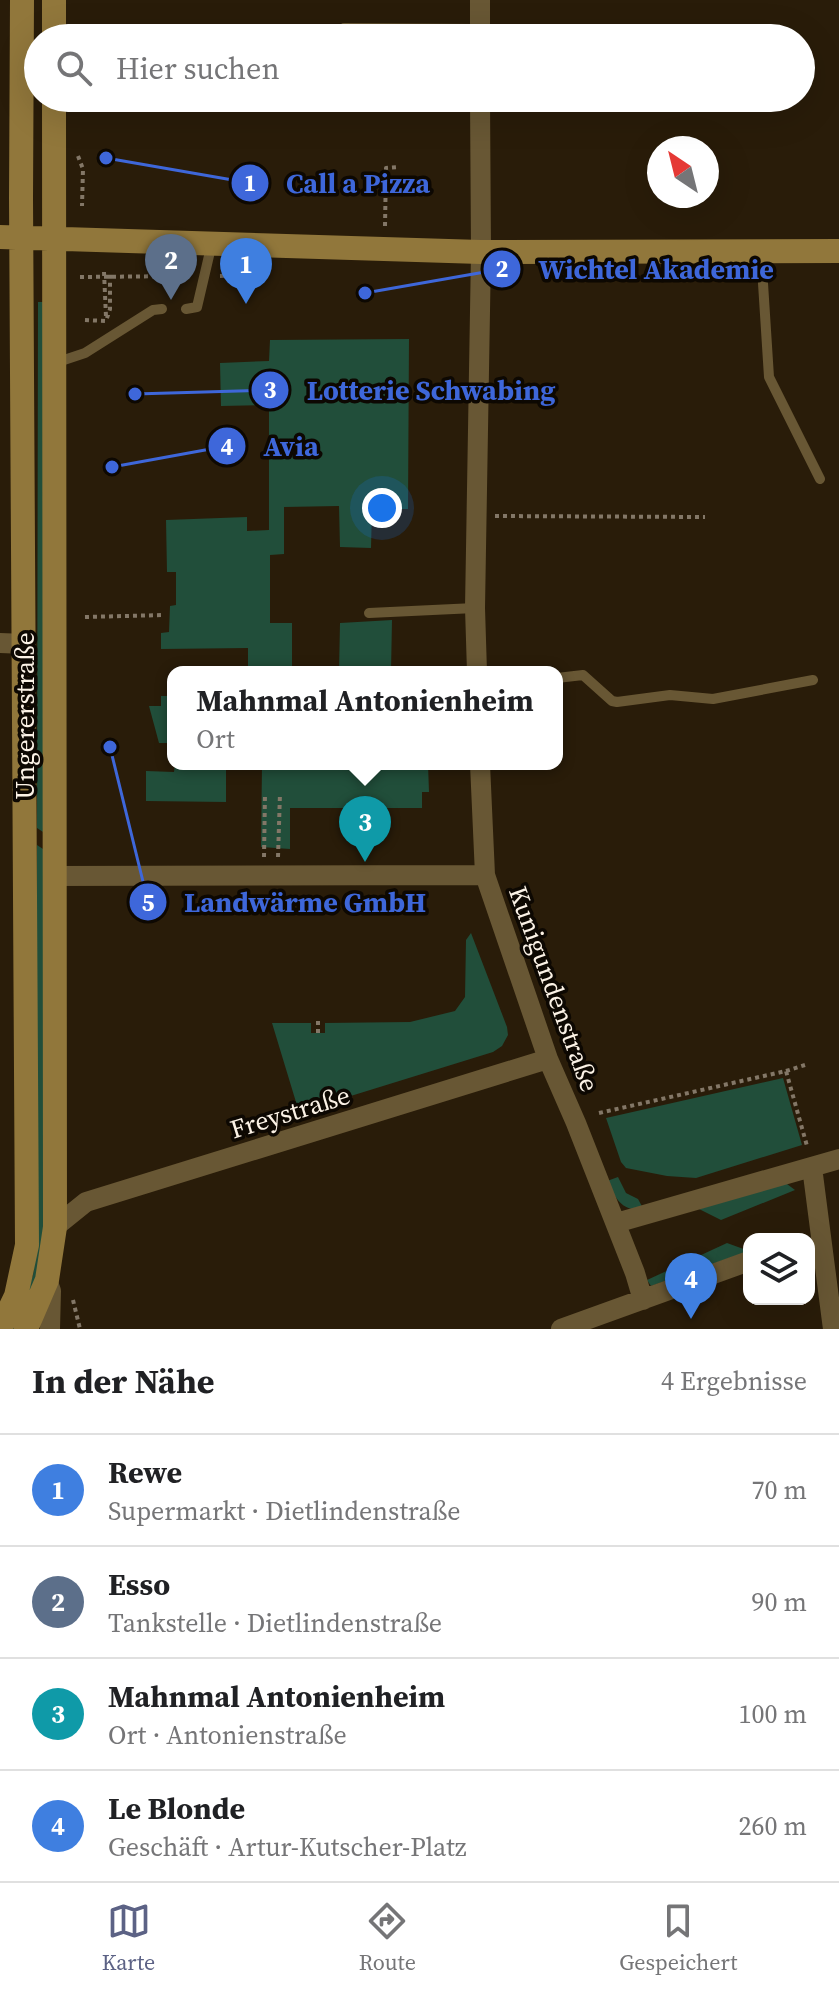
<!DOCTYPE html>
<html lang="de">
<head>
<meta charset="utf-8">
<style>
	body { margin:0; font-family:"Source Serif 4",serif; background:#f2f2f2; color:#202124 }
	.controls { position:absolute; right:24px; bottom:24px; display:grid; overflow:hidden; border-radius:16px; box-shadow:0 8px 32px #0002 }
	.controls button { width:72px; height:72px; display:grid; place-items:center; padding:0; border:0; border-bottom:2px solid #e0e0e0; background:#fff; color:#202124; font:40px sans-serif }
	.compass { position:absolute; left:647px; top:136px; width:72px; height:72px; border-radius:50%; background:#fff; box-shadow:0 8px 32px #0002; rotate:325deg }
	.you { position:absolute; left:382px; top:508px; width:28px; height:28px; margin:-20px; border:6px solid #fff; border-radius:50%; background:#1a73e8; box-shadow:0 0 0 12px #1a73e833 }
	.badge { display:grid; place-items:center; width:52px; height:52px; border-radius:50%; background:#5c6285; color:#fff; font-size:26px; font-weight:700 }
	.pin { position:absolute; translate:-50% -66px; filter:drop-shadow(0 2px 4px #0008) }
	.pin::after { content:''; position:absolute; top:42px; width:28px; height:24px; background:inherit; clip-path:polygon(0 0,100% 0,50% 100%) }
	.popup { position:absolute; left:167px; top:666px; width:396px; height:104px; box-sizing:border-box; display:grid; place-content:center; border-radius:16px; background:#fff; filter:drop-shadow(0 2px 6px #0005); font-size:26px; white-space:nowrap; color:#757577 }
	.popup b { font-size:30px; color:#202124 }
	.popup::after { content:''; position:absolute; left:50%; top:100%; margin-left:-16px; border:16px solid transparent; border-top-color:#fff }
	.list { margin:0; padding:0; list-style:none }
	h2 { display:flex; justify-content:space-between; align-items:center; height:104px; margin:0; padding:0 32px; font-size:34px }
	h2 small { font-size:26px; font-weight:400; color:#757577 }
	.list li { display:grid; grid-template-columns:52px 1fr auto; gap:24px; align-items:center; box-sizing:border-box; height:112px; padding:0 32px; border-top:2px solid #e0e0e0 }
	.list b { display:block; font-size:30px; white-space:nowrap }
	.list p { margin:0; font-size:26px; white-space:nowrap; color:#757577 }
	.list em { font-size:26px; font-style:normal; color:#757577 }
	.icon { flex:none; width:44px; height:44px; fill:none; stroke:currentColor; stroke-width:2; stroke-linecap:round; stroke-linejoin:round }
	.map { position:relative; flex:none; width:839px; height:1329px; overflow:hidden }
	.search { position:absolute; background:#fff; box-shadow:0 8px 32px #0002; left:24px; right:24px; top:24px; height:88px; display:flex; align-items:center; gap:20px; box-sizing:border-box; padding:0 28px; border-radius:44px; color:#757577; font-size:30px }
	.sheet { height:552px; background:#fff }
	nav { display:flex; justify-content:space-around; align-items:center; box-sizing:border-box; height:112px; border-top:2px solid #e0e0e0; background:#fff; font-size:22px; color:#757577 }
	nav a { display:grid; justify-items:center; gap:4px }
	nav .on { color:#5c6285 }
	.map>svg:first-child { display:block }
	.green { fill:#214e3a }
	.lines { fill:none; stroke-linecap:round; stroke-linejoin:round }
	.path { stroke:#837767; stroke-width:4; stroke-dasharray:4 4; stroke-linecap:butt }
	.lane { stroke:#685734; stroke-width:10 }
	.street { stroke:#685734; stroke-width:20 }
	.secondary { stroke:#91773b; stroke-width:24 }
	.labels { text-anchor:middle; stroke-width:7; stroke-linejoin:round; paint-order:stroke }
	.street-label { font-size:26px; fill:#fbf2e6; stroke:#0d0802 }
	.leader { fill:none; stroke:#3e67da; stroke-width:3 }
	.callout-dot { fill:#3e67da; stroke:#0d0802; stroke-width:3 }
	.mark-label { font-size:24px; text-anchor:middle; font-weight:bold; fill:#fff }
	.callout-label { font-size:28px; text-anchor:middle; font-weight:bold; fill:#3e67da; stroke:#0d0802; stroke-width:7; stroke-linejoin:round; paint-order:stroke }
</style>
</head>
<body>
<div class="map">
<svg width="839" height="1329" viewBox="0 0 839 1329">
	<rect width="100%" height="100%" fill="#291c09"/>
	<path class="green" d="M 38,302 L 44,302 L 43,832 L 37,828 Z
		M 409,339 L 408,509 L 372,509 L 371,548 L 340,547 L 339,506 L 284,507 L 284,554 L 270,555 L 270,623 L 292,623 L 292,672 L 248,672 L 248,648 L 161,649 L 161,633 L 169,632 L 170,606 L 176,605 L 176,572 L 167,572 L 166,520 L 247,517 L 247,531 L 269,530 L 269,405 L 221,406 L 220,363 L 269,361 L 270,340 Z
		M 392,620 L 391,672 L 339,672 L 340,623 Z
		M 161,696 L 173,696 L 173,743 L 159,743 L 149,706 L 161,706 Z
		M 175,764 L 226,764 L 226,802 L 146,801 L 146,771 L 174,772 Z
		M 262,764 L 428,764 L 429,792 L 422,792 L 422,808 L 290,808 L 290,849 L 261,847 Z
		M 37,845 L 43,849 L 43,1241 L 39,1277 L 20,1329 L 13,1329 L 33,1275 L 37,1241 Z
		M 471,933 L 507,1027 L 508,1035 L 502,1046 L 493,1052 L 299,1112 L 272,1023 L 311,1023 L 311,1033 L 325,1033 L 325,1023 L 410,1022 L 455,1011 L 465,997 L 466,940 Z
		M 783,1078 L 802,1145 L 696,1178 L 667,1176 L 626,1168 L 621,1162 L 606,1118 Z
		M 618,1177 L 626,1193 L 638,1199 L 644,1210 C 621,1211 616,1199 607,1181 Z
		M 781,1184 L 787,1184 L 795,1190 L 721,1220 L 699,1209 Z
		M 727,1243 L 749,1251 L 651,1286 L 647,1280 Z"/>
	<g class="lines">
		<path class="path" d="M 78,156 L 83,169 L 82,206
			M 385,226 L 386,168 L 399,167
			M 104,272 L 106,317
			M 220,276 L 250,275
			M 80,277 L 187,276
			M 85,320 L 106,321 L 110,309 L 110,272
			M 495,516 L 705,517
			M 85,617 L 164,615
			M 264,857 L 265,794
			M 278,857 L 280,793
			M 318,1033 L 318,1017
			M 786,1071 L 805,1065
			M 599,1113 L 786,1071 L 807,1146
			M 73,1300 L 80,1329"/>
		<path class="lane" d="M 344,28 L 480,29
			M 761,252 L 769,377 L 820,479
			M 186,309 L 197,307 L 212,243
			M 55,363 L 85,353 L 153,310 L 162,309
			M 369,613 L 475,608
			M 557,678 L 583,675 L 612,701 L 617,702 L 670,695 L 713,699 L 813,680"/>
		<path class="street" d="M 480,0 L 480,38
			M 0,643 L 25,644
			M 477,672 L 475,608 L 481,252 L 480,98
			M 480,764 L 485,875 L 548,1059 L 576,1123 L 635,1273 L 643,1300
			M 53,876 L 485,875
			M 812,1167 L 833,1329
			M 616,1223 L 839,1159
			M 55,1227 L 86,1202 L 548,1059
			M 47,1280 L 51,1291 L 50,1329
			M 561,1329 L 749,1261"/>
		<path class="secondary" d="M 54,38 L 54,0
			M 0,237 L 481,252 L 839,251
			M 0,1329 L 16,1296 L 27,1245 L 21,198 L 22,0
			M 26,1329 L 47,1280 L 55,1227 L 54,98"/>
	</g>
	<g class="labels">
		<g class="street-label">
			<text transform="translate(25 716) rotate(-90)" y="9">Ungererstraße</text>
			<text transform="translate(554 989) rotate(70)" y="9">Kunigundenstraße</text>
			<text transform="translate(290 1112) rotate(-17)" y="9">Freystraße</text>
		</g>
	</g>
	<path class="leader" d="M106 158L250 183M365 293L502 269M135 394L270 390M112 467L227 446M110 747L148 902"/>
	<g class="callout-dot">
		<circle cx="106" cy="158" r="8"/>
		<circle cx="365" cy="293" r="8"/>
		<circle cx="135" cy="394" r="8"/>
		<circle cx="112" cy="467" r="8"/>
		<circle cx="110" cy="747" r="8"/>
		<circle cx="250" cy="183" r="20"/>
		<circle cx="502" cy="269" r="20"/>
		<circle cx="270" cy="390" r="20"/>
		<circle cx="227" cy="446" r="20"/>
		<circle cx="148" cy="902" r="20"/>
	</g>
	<g class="mark-label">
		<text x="250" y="191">1</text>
		<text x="502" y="277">2</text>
		<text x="270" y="398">3</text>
		<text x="227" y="455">4</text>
		<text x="148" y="911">5</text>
	</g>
	<g class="callout-label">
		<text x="358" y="193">Call a Pizza</text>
		<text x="656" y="279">Wichtel Akademie</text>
		<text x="431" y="400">Lotterie Schwabing</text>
		<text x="291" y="456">Avia</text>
		<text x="305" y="912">Landwärme GmbH</text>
	</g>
</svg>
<div class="controls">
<button><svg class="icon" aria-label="layers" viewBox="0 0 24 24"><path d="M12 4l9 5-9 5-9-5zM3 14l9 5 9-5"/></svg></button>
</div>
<svg class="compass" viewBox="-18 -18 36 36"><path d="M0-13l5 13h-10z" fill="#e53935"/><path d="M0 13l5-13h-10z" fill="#757577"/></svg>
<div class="you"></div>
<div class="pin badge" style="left:246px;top:304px;background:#3f7fe0">1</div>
<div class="pin badge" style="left:171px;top:300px;background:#5c6f8a">2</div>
<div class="pin badge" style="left:365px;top:862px;background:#0f9aa8">3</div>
<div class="popup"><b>Mahnmal Antonienheim</b>Ort</div>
<div class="pin badge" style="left:691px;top:1319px;background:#3f7fe0">4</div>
<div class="search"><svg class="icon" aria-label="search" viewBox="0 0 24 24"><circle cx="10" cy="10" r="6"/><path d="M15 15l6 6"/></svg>Hier suchen</div>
</div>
<section class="sheet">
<h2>In der Nähe<small>4 Ergebnisse</small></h2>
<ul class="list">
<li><span class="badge" style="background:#3f7fe0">1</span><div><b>Rewe</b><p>Supermarkt · Dietlindenstraße</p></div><em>70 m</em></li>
<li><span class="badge" style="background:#5c6f8a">2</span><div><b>Esso</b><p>Tankstelle · Dietlindenstraße</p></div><em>90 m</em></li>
<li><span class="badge" style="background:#0f9aa8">3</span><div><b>Mahnmal Antonienheim</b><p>Ort · Antonienstraße</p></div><em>100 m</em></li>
<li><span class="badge" style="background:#3f7fe0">4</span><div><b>Le Blonde</b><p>Geschäft · Artur-Kutscher-Platz</p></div><em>260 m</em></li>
</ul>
</section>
<nav>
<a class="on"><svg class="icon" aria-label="map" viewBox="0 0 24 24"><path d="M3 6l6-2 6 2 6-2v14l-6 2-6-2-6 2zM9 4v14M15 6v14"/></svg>Karte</a>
<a><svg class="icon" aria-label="directions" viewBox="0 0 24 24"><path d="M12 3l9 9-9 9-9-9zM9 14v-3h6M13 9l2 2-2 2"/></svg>Route</a>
<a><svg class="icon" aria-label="saved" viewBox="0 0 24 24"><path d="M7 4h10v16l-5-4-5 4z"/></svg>Gespeichert</a>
</nav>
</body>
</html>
